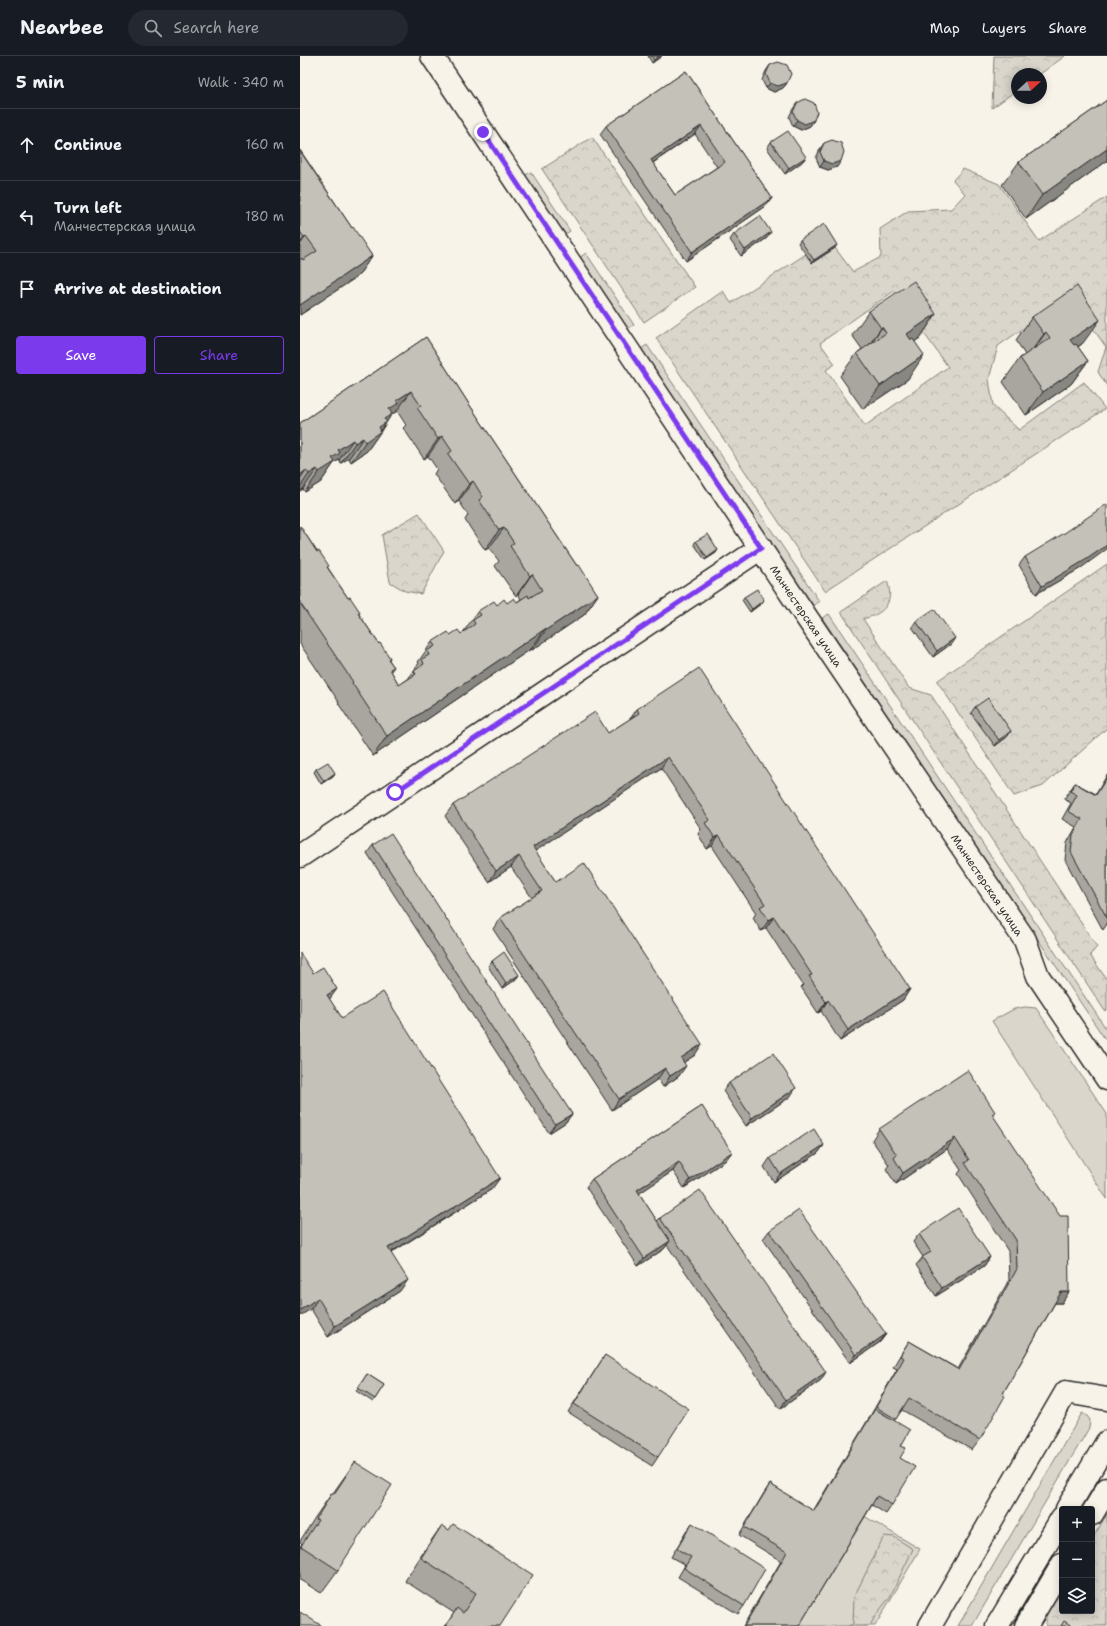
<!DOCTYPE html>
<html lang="en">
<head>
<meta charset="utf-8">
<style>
	body { margin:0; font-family:"Shantell Sans",sans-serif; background:#242831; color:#f1f3f6 }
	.controls { position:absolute; right:12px; bottom:12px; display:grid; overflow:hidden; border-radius:4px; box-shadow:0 2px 10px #0003 }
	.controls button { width:36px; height:36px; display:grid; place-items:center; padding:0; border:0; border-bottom:1px solid #363941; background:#171b24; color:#f1f3f6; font:20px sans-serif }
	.compass { position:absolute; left:711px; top:12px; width:36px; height:36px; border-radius:50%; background:#171b24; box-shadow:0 2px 10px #0003; rotate:69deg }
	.stop { position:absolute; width:12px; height:12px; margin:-9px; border:3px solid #7c3aed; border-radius:50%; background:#fff }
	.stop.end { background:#7c3aed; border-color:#fff; box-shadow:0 1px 4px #0008 }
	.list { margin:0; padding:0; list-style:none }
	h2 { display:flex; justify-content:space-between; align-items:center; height:52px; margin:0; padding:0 16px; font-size:17px }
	h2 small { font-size:13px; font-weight:400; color:#9ea1a6 }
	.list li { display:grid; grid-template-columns:26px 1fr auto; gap:12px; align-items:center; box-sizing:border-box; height:72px; padding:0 16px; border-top:1px solid #363941 }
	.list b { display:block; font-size:15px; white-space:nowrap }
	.list p { margin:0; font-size:13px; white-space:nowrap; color:#9ea1a6 }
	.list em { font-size:13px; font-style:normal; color:#9ea1a6 }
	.actions { display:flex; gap:8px; padding:12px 16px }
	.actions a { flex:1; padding:9px 0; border:1px solid #7c3aed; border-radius:4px; text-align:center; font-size:14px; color:#7c3aed }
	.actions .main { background:#7c3aed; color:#fff }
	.icon { flex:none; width:22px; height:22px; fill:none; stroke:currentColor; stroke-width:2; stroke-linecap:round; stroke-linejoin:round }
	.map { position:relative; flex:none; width:807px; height:1570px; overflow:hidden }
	header { display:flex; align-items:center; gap:24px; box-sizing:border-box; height:56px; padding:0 20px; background:#171b24; border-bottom:1px solid #363941 }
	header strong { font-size:19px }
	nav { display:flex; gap:22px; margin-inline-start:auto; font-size:14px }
	.search { width:280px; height:36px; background:#242831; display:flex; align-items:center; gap:10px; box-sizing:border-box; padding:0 14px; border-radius:22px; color:#9ea1a6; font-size:15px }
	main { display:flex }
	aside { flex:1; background:#171b24 }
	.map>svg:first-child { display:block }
	.grass { fill:#dad6cc; stroke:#82807c }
	.forest { fill:url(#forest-crowns); stroke:#82807c; fill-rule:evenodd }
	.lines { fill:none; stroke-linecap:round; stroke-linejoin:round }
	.street-casing { stroke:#2b2b2b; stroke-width:25 }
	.primary-casing { stroke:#2b2b2b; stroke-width:25 }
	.street { stroke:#f7f3e8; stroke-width:22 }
	.primary { stroke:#f7f3e8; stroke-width:22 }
	.wall { fill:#a9a69f; stroke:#2b2b2b; fill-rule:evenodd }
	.shaded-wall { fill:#898782; stroke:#2b2b2b }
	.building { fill:#c4c1b9; stroke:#2b2b2b; fill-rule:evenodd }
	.route { stroke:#7c3aed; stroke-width:5 }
	.labels { text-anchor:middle; stroke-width:3; stroke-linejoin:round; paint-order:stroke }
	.street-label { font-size:11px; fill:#2b2b2b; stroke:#f7f3e8 }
</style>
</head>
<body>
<header>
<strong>Nearbee</strong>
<div class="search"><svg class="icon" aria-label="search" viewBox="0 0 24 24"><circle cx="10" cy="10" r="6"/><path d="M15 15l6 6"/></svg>Search here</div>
<nav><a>Map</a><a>Layers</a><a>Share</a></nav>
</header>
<main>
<aside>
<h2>5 min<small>Walk · 340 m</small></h2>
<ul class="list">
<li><svg class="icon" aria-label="ahead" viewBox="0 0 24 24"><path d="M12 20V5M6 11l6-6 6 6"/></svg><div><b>Continue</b></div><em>160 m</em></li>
<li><svg class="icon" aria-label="left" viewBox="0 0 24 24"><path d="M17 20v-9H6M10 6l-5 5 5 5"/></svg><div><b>Turn left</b><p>Манчестерская улица</p></div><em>180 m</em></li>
<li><svg class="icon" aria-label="arrive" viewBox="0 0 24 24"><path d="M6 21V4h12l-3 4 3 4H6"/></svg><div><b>Arrive at destination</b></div></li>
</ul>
<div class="actions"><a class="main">Save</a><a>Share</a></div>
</aside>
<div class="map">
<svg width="807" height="1570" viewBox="0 0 807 1570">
	<defs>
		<pattern id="forest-crowns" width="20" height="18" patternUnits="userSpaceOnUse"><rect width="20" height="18" fill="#dad6cc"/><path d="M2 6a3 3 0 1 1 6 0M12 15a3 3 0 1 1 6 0" fill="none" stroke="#bbb8af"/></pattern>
	</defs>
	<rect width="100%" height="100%" fill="#f7f3e8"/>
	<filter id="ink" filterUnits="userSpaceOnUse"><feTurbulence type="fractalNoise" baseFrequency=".025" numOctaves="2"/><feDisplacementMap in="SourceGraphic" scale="8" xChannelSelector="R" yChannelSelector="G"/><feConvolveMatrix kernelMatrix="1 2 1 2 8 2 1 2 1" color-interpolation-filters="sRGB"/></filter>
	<g filter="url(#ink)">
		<path class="grass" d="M 231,116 L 270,175 L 264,179 L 224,120 Z
			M 286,197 L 334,269 L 327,273 L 279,202 Z
			M 347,289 L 519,545 L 513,550 L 341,293 Z
			M 529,558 L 807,974 L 807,986 L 522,562 Z
			M 725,951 L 736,952 L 807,1058 L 807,1143 L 692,965 L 714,953 Z
			M 782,1357 L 787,1360 L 790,1364 L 789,1372 L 672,1570 L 658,1570 Z
			M 564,1460 L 620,1493 L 575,1570 L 498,1570 Z"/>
		<path class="forest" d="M 694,0 L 765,0 L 740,18 L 717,18 L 717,34 L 692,52 Z
			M 292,81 L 395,231 L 344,266 L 242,113 Z
			M 663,113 L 699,128 L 739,185 L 807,141 L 807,330 L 798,316 L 806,291 L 770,240 L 698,290 L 689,323 L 693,350 L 719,374 L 784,326 L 805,353 L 525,535 L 356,282 L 423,235 L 431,247 L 506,198 L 535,192 L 553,216 L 581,201 L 580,173 L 608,155 L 651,153 L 665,138 L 653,124 ZM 594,235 L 648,311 L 565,370 L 526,314 L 535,308 L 520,287 Z
			M 119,457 L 144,495 L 121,538 L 105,535 L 90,526 L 82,479 Z
			M 807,508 L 807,672 L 743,730 L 714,740 L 637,625 Z
			M 587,525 C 593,540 589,552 575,559 C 571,561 566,562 563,563 L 609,632 L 631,639 L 797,891 L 790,899 L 807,924 L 807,954 L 805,955 L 541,556 Z
			M 807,1458 L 807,1570 L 746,1570 L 746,1560 L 762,1533 L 762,1555 L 792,1555 L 792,1483 Z
			M 584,1480 L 594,1481 L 613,1493 L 590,1541 L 575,1560 L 570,1570 L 548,1570 L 553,1568 L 554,1541 Z"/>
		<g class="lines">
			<g class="street-casing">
				<path id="street" d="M 132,0 L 507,562 L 725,884 L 738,920 L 807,1023
					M 0,800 L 461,492
					M 630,1570 L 766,1336 L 807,1343"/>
			</g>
			<g class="primary-casing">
				<path id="primary" d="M 767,1453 L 807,1386
					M 792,1458 L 807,1433
					M 697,1570 L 762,1462
					M 726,1570 L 762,1509"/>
			</g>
			<use href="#street" class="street"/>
			<use href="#primary" class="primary"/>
		</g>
		<path class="wall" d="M 348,0 L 362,0 L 352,7 Z
			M 470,9 L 487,27 L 483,32 L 474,36 L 466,32 L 462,24 L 466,15 Z
			M 386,15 L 472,142 L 466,150 L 386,205 L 300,78 L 306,70 ZM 395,78 L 417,111 L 375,139 L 353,107 Z
			M 807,44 L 807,105 L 726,163 L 702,129 L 719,106 Z
			M 497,47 L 514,64 L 510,70 L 501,74 L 493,70 L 489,61 L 493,53 Z
			M 471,86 L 506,101 L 502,106 L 485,118 L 467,92 Z
			M 524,87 L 537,111 L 528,114 L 520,111 L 516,102 L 520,93 Z
			M 0,94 L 52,172 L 72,200 L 58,220 L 0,259 Z
			M 434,178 L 467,182 L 441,200 L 430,184 Z
			M 500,184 L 535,192 L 512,207 L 498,187 Z
			M 569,255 L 636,258 L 620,282 L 615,285 L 608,323 L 563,353 L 540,320 L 557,297 L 562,293 L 552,279 Z
			M 732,261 L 783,287 L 778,291 L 788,305 L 771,328 L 726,359 L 703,326 L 720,302 L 725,299 L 716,284 Z
			M 126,281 L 167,345 L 277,510 L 298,539 L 284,559 L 232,594 L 231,593 L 73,700 L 38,647 L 39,646 L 0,588 L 0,470 L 48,542 L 60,556 L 59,558 L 79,588 L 90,602 L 89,604 L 94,611 L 91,615 L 99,629 L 108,623 L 119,607 L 118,606 L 132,586 L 150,579 L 161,578 L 164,575 L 178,555 L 197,549 L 207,547 L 217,546 L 221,543 L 218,538 L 216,540 L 195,510 L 199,505 L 189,492 L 185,494 L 165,464 L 168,459 L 159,445 L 155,448 L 134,418 L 137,413 L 128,400 L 124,403 L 106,376 L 103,372 L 106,369 L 97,355 L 91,359 L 81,375 L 67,395 L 51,406 L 49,402 L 41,407 L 39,404 L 34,407 L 21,426 L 5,436 L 3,433 L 0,435 L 0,367 Z
			M 396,485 L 416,497 L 405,504 L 394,488 Z
			M 725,501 L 781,512 L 736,538 L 719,509 Z
			M 444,541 L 462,547 L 450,556 L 442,544 Z
			M 616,565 L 651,588 L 633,601 L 612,571 Z
			M 675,651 L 711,675 L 707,681 L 695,690 L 671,657 Z
			M 337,653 L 610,933 L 603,944 L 540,985 L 521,955 L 518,957 L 501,931 L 503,929 L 466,872 L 461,875 L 453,862 L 456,857 L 412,790 L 407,793 L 398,778 L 401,773 L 361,712 L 235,795 L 256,826 L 395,999 L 384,1006 L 379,1020 L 363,1031 L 358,1023 L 312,1054 L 193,873 L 200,862 L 232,842 L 211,811 L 189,826 L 145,760 L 153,749 L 308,677 L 330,663 Z
			M 16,713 L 35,717 L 33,720 L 21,728 L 14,716 Z
			M 807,719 L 807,868 L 803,874 L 765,804 L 767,787 L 776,771 L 762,763 L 771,747 L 764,743 L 775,727 L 796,738 Z
			M 73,789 L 272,1058 L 266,1066 L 249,1077 L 67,797 Z
			M 192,905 L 219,919 L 215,924 L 202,933 L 188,910 Z
			M 29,943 L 42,962 L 192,1133 L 91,1197 L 100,1235 L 28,1281 L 11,1253 Z
			M 429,1027 L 490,1041 L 446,1070 L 423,1035 Z
			M 402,1050 L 426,1104 L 384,1132 L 373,1115 L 339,1137 L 357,1165 L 360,1162 L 521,1324 L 480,1353 L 367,1189 L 364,1193 L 338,1210 L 286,1131 L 292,1123 Z
			M 693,1059 L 762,1247 L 755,1247 L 702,1339 L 680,1384 L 672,1394 L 602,1354 L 594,1365 L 601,1390 L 600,1402 L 592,1449 L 586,1458 L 572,1449 L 499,1570 L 443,1570 L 481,1505 L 439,1479 L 464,1437 L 470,1428 L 513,1455 L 569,1362 L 597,1313 L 593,1311 L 602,1296 L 609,1285 L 658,1313 L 709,1224 L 708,1195 L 658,1118 L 661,1114 L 647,1093 L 596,1128 L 586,1113 L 589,1109 L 572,1084 L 579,1073 Z
			M 524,1089 L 518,1097 L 474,1126 L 464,1111 L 470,1102 Z
			M 469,1175 L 586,1278 L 580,1286 L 550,1307 L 463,1183 Z
			M 619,1178 L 690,1201 L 684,1210 L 636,1240 L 616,1209 L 623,1201 L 613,1186 Z
			M 305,1299 L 358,1401 L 352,1410 L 268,1356 Z
			M 67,1318 L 84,1329 L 73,1346 L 56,1335 Z
			M 55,1406 L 38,1514 L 21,1537 L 0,1524 L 0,1490 L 2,1488 L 0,1486 L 0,1485 L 16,1460 L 32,1437 L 33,1437 Z
			M 392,1467 L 444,1550 L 438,1558 L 378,1521 L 385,1509 L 371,1501 L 386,1476 Z
			M 142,1469 L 200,1570 L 145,1570 L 154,1557 L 105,1525 L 126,1492 Z"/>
		<path class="shaded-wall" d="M 359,0 L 362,0 L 352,7 L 354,4 Z
			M 470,27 L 487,27 L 483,32 L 474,36 L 466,32 Z
			M 497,64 L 514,64 L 510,70 L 501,74 L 493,70 Z
			M 401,70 L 395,78 L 345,112 L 351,104 Z
			M 807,93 L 807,105 L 726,163 L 742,139 Z
			M 506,101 L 502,106 L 485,118 L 489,112 Z
			M 524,105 L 541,105 L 537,111 L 528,114 L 520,111 Z
			M 472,142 L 466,150 L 386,205 L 392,196 Z
			M 471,176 L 467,182 L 441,200 L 445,194 Z
			M 6,180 L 0,189 L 0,187 L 4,182 Z
			M 537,189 L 535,192 L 512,207 L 514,204 Z
			M 72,200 L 58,220 L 0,259 L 0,249 Z
			M 636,258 L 620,282 L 591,302 L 607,278 Z
			M 800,264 L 783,287 L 754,307 L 770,284 Z
			M 582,271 L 566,294 L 564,296 L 581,272 Z
			M 746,276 L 729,300 L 727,301 L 744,278 Z
			M 624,299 L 608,323 L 563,353 L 580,330 Z
			M 788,305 L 771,328 L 726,359 L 743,336 Z
			M 111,335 L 97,355 L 91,359 L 80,376 L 81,375 L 67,395 L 51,406 L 89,353 L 97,344 Z
			M 142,380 L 128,400 L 124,403 L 138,383 Z
			M 63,382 L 49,402 L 41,407 L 55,387 Z
			M 53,384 L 39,404 L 34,407 L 21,426 L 5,436 L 19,416 L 38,394 Z
			M 17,413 L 3,433 L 0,435 L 0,431 L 9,418 Z
			M 6,414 L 0,423 L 0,419 Z
			M 173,425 L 159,445 L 155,448 L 169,428 Z
			M 204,472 L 189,492 L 185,494 L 199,474 Z
			M 807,489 L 807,493 L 781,512 L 736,538 L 742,530 Z
			M 418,494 L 416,497 L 405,504 L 407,502 Z
			M 232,518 L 218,538 L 216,540 L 230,520 Z
			M 298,539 L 284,559 L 232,594 L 246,574 Z
			M 464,544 L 462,547 L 450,556 L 452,553 Z
			M 245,573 L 231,593 L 73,700 L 87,680 Z
			M 655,582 L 651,588 L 633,601 L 637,595 Z
			M 711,675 L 707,681 L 695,690 L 699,684 Z
			M 368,701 L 361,712 L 225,802 L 233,791 Z
			M 35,717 L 33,720 L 21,728 L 24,725 Z
			M 419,779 L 412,790 L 407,793 L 415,782 Z
			M 219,800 L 211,811 L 189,826 L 196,815 Z
			M 474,861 L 466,872 L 461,875 L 469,864 Z
			M 219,919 L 215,924 L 202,933 L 206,927 Z
			M 37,933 L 29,944 L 27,939 Z
			M 610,933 L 603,944 L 540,985 L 548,974 Z
			M 528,944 L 521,955 L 518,957 L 526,946 Z
			M 402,988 L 395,999 L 374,1013 L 381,1002 Z
			M 386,1010 L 379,1020 L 363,1031 L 370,1020 Z
			M 365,1012 L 358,1023 L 312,1054 L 319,1043 Z
			M 496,1032 L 490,1041 L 446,1070 L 452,1062 Z
			M 272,1058 L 266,1066 L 249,1077 L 255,1068 Z
			M 655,1082 L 647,1093 L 596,1128 L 603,1117 Z
			M 524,1089 L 518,1097 L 474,1126 L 480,1118 Z
			M 432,1096 L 426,1104 L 384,1132 L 390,1124 Z
			M 379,1106 L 373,1115 L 331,1143 L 337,1134 Z
			M 200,1122 L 192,1133 L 80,1203 L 88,1192 Z
			M 370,1185 L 364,1193 L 338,1210 L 344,1202 Z
			M 690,1201 L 684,1210 L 636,1240 L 642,1232 Z
			M 108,1224 L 100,1235 L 28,1281 L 35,1270 Z
			M 761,1236 L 769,1236 L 762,1247 L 754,1247 Z
			M 18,1242 L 11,1253 L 0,1260 L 0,1254 Z
			M 586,1278 L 580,1286 L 550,1307 L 556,1299 Z
			M 526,1316 L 521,1324 L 480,1353 L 486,1344 Z"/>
		<path class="building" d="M 352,0 L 359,0 L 354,4 Z
			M 478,6 L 487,9 L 491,18 L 487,27 L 478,30 L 470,27 L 466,18 L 470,9 Z
			M 386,15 L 472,142 L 392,196 L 306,70 ZM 401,70 L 425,106 L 375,139 L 351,104 Z
			M 505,43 L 514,47 L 517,56 L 514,64 L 505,68 L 497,64 L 493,56 L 497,47 Z
			M 807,44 L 807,93 L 742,139 L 719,106 Z
			M 488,75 L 506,101 L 489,112 L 471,86 Z
			M 532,84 L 541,87 L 544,96 L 541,105 L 532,108 L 524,105 L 520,96 L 524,87 Z
			M 0,95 L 52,172 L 53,171 L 72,200 L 0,249 L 0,204 L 2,202 L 3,204 L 17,195 L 6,180 L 4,182 L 0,175 Z
			M 460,160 L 471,176 L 445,194 L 434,178 Z
			M 524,168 L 537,189 L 514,204 L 500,184 Z
			M 614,225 L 636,258 L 607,278 L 611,284 L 613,283 L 624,299 L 580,330 L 557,297 L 586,277 L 582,271 L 581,272 L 569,255 Z
			M 777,230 L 800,264 L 770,284 L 774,289 L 776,288 L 788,305 L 743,336 L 720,302 L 750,282 L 746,276 L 744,278 L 732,261 Z
			M 126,281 L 167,345 L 277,510 L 279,509 L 298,539 L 246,574 L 245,573 L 87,680 L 52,627 L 53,626 L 0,547 L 0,470 L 17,496 L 19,495 L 29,510 L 27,511 L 48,542 L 50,541 L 60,556 L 58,557 L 79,588 L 80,587 L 90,602 L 88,603 L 94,611 L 90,613 L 99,629 L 116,618 L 114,615 L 124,608 L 122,603 L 129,599 L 127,595 L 135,590 L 132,586 L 148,576 L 150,579 L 158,574 L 161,578 L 175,568 L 173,564 L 181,559 L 178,555 L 194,545 L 197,549 L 204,543 L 207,547 L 214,542 L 217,546 L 228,539 L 229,542 L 242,534 L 232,518 L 230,520 L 210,490 L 214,487 L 204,472 L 199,474 L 179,444 L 183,441 L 173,425 L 169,428 L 148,398 L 152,395 L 142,380 L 138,383 L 120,356 L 117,352 L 121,350 L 111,335 L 97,344 L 99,347 L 89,353 L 92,358 L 84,363 L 87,366 L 79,371 L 81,375 L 65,386 L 63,382 L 55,387 L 53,384 L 38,394 L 40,397 L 32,402 L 35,406 L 19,416 L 17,413 L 9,418 L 6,414 L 0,419 L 0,367 Z
			M 807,448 L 807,489 L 787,503 L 742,530 L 725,501 L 766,476 Z
			M 408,478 L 418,494 L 407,502 L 396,485 Z
			M 457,533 L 464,544 L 452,553 L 444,541 Z
			M 634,553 L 655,582 L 637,595 L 616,565 Z
			M 399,612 L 610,933 L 548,974 L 528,944 L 526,946 L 509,920 L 512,919 L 474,861 L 469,864 L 460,851 L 465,848 L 419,779 L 415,782 L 405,767 L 410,764 L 368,701 L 233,791 L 256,826 L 284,807 L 402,988 L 381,1002 L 386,1010 L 370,1020 L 365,1012 L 319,1043 L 200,862 L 242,835 L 219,800 L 196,815 L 153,749 L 295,656 L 308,677 L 339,657 L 337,653 Z
			M 688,642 L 711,675 L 699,684 L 675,651 Z
			M 28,706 L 35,717 L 24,725 L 16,713 Z
			M 807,721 L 807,862 L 771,796 L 773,779 L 782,763 L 768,755 L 777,739 L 770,735 L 775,727 L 796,739 Z
			M 91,777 L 272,1058 L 255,1068 L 73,789 Z
			M 204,896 L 219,919 L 206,927 L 192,905 Z
			M 0,897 L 13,917 L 23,911 L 37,933 L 27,939 L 42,962 L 83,936 L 200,1122 L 88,1192 L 108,1224 L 35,1270 L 18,1242 L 0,1254 Z
			M 473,997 L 496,1032 L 452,1062 L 429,1027 Z
			M 668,1014 L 695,1056 L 692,1058 L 760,1160 L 768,1160 L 769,1236 L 761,1236 L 702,1339 L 705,1340 L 680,1384 L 609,1342 L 596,1363 L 576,1351 L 604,1302 L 600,1300 L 609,1285 L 659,1314 L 717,1213 L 716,1184 L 665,1107 L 669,1104 L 655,1082 L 603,1117 L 594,1102 L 597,1099 L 579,1073 Z
			M 402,1050 L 432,1096 L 390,1124 L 379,1106 L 337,1134 L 370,1185 L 344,1202 L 292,1123 Z
			M 514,1073 L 524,1089 L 480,1118 L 470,1102 Z
			M 400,1134 L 526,1316 L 486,1344 L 360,1162 Z
			M 658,1152 L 690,1201 L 642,1232 L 622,1201 L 631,1196 L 619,1178 Z
			M 499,1154 L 586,1278 L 556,1299 L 469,1175 Z
			M 305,1299 L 389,1353 L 358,1401 L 274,1348 Z
			M 67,1318 L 84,1329 L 75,1343 L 58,1332 Z
			M 575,1353 L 610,1374 L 601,1390 L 606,1392 L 600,1402 L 615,1411 L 592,1449 L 577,1440 L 499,1570 L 444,1570 L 487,1496 L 444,1471 L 470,1428 L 514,1455 Z
			M 55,1406 L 92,1429 L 38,1514 L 1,1490 L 18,1464 L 16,1463 L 32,1437 L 34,1438 Z
			M 392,1467 L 465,1513 L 444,1550 L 384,1512 L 391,1501 L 377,1493 Z
			M 153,1468 L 233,1519 L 200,1570 L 146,1570 L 157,1552 L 163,1557 L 176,1537 L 121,1502 L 142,1469 L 149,1474 Z
			M 0,1556 L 22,1570 L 0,1570 Z
			M 764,1565 L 772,1570 L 761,1570 Z"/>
	</g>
	<g class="lines" filter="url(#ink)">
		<path class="route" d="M 95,736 L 461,492 L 183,76"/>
	</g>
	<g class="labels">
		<g class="street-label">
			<text transform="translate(506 560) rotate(56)" y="4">Манчестерская улица</text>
			<text transform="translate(687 829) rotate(56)" y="4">Манчестерская улица</text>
		</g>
	</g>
</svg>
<div class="controls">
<button>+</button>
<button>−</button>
<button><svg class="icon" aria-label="layers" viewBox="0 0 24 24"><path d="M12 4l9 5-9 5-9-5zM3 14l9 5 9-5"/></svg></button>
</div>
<svg class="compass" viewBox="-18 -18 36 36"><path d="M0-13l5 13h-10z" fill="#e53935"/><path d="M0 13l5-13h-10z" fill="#9ea1a6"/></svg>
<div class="stop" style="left:95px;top:736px"></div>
<div class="stop end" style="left:183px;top:76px"></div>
</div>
</main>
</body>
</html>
